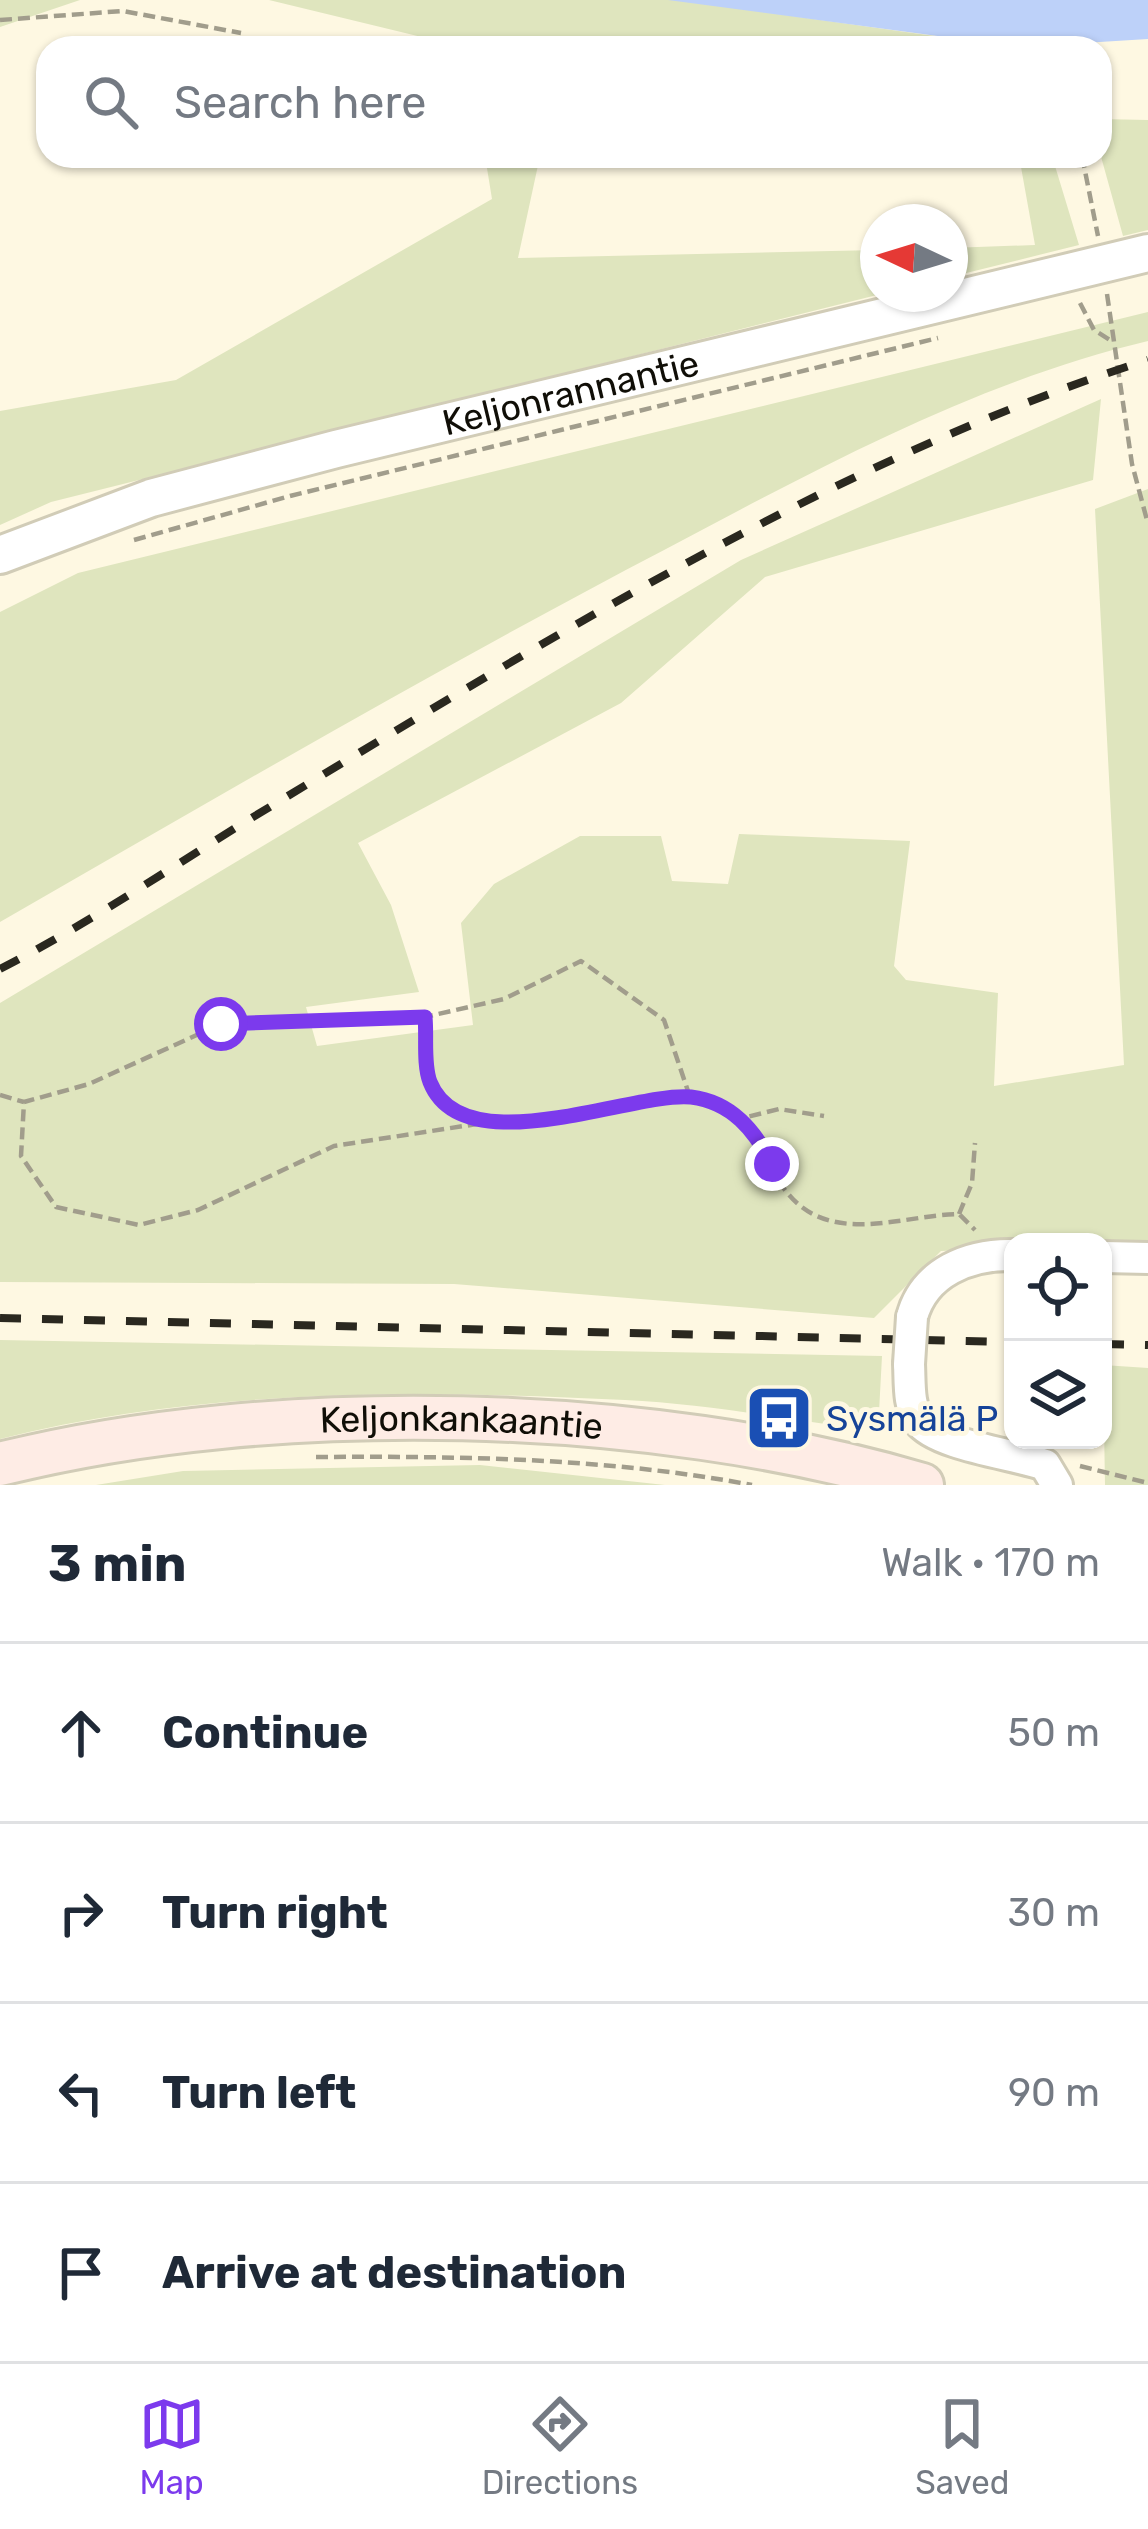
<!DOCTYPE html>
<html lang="en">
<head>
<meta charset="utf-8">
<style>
	body { margin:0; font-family:Rubik,sans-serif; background:#f6f6f7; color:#1f2937 }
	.controls { position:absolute; right:36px; bottom:36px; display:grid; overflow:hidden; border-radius:24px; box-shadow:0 3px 9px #0004 }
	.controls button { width:108px; height:108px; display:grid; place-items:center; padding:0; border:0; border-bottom:3px solid #e0e1e3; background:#fff; color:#1f2937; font:60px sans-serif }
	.compass { position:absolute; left:860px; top:204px; width:108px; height:108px; border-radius:50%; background:#fff; box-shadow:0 3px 9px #0004; rotate:274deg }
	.stop { position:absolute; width:36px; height:36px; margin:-27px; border:9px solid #7c3aed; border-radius:50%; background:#fff }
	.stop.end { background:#7c3aed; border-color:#fff; box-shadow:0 3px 12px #0008 }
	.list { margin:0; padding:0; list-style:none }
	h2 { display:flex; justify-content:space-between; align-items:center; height:156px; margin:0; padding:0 48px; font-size:51px }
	h2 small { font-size:39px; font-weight:400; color:#747a83 }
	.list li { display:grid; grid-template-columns:78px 1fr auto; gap:36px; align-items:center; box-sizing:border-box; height:180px; padding:0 48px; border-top:3px solid #e0e1e3 }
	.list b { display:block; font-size:45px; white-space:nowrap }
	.list em { font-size:39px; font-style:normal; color:#747a83 }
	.icon { flex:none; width:66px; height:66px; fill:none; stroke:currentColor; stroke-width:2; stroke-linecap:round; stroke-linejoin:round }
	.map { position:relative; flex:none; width:1148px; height:1485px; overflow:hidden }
	.search { position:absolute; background:#fff; box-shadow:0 3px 9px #0004; left:36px; right:36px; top:36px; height:132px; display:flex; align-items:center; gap:30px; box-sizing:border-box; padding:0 42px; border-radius:36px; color:#747a83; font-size:45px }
	.sheet { height:876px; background:#fff }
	nav { display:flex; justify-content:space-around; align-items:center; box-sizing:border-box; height:168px; border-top:3px solid #e0e1e3; background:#fff; font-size:33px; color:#747a83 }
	nav a { display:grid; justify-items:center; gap:6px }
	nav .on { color:#7c3aed }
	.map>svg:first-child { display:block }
	.green { fill:#dfe5be }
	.water { fill:#bdd1f9 }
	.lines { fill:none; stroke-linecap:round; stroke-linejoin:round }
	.minor-casing { stroke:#d1ccb7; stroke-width:36 }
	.tertiary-casing { stroke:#d1ccb7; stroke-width:42 }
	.secondary-casing { stroke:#d1ccb7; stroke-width:48 }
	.path { stroke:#a19d8c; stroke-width:4.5; stroke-dasharray:12 6; stroke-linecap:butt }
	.minor { stroke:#fff; stroke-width:30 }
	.tertiary { stroke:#fff; stroke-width:36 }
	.secondary { stroke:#feece5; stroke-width:42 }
	.rail { stroke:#2a281f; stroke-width:8; stroke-dasharray:21 21; stroke-linecap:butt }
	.minor-bridge-casing { stroke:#d1ccb7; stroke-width:36; stroke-linecap:butt }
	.minor-bridge { stroke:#fff; stroke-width:30 }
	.route { stroke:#7c3aed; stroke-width:15 }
	.labels { text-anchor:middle; stroke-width:10; stroke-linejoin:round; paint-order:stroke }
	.street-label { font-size:36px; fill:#100e07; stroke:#fef8e2 }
	.transit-label { font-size:36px; fill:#164399; stroke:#fef8e2; text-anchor:start }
</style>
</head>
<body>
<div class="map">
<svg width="1148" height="1485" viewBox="0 0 1148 1485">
	<rect width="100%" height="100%" fill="#fef8e2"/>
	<path class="green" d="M 0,0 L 80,0 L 0,27 Z
		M 269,0 L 678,0 L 1020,48 L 467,48 Z
		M 1100,119 L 1148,120 L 1148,230 L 1123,236 L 1100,153 Z
		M 485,156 L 540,156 L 518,258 L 878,250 L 881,294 L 51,502 L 0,525 L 0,411 L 176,380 L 492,199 Z
		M 1019,156 L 1052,156 L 1079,245 L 950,277 L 950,248 L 1035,245 Z
		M 1148,312 L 1148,341 C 976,382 821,467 666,549 C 440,667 221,795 0,922 L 0,612 L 78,573 Z
		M 1101,399 L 1093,480 L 765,577 L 621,703 L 358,843 L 391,905 L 419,992 L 306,1007 L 317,1046 L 473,1025 L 461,923 L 494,884 L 580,836 L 661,836 L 672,881 L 728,884 L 739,834 L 910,841 L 894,966 L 906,980 L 998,993 L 994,1086 L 1124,1065 L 1095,509 L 1148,489 L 1148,1242 L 1013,1242 L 1013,1248 L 941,1251 L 874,1318 L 454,1284 L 0,1282 L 0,1003 L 741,560 Z
		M 0,1340 L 882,1356 L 878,1431 C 795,1421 709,1404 625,1400 C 420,1390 200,1388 0,1439 Z
		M 1103,1365 L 1148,1368 L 1148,1485 L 1105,1485 Z
		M 480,1465 L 665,1485 L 96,1485 L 183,1471 Z"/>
	<path class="water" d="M 668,0 L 1148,0 L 1148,39 L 1019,47 Z"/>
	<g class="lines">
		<g class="minor-casing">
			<path id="minor" d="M 1103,1257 L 1148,1258
				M 912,1317 C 924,1272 969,1254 1013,1255
				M 909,1364 C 910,1382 908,1406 919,1421 C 936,1445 1014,1454 1045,1465 L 1057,1485"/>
		</g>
		<g class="tertiary-casing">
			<g id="tertiary">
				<path id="s1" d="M 0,555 L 151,498 L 336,449 L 1148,253"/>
			</g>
		</g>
		<g class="secondary-casing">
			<g id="secondary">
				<path id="s2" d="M 0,1464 C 276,1395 650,1404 922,1485"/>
			</g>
		</g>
		<path class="path" d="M 0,20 L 123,11 L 241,33
			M 1082,156 L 1098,236
			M 1107,294 L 1132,464 L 1148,524
			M 1080,303 L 1094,330 L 1110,340
			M 134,540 L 290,496 L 938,338
			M 425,1018 C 430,1075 425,1099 485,1120
			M 0,1095 L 24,1102
			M 690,1097 L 664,1020 L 581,961 L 504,999 L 425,1017 L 221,1024 L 89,1084 L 24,1102 L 21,1156 L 56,1207 L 139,1225 L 198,1210 L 334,1146 L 490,1122 L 594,1115 L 690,1097 L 743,1118 L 779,1109 L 824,1116
			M 743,1118 C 763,1139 768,1167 785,1190 C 829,1248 901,1215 959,1214 L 975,1230
			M 959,1214 L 972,1183 L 975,1143
			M 316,1457 C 462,1456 609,1458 752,1485
			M 1080,1466 L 1148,1483"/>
		<use href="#minor" class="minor"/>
		<use href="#tertiary" class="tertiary"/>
		<use href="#secondary" class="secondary"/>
		<path class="rail" d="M 0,969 C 94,921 183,859 273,805 C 542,642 847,454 1148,360
			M 0,1318 L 1013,1342
			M 1103,1344 L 1148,1345"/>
		<g class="minor-bridge-casing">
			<path id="minor-bridge" d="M 909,1364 L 912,1317"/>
		</g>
		<use href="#minor-bridge" class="minor-bridge"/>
	</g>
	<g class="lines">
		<path class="route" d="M 221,1024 L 425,1017 C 427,1036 423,1064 430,1082 C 463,1166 634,1091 691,1097 C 732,1102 755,1131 772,1164"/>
	</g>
	<defs>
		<g id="bus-square" transform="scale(3.45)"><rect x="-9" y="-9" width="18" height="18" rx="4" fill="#1a4fb4" stroke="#fef8e2"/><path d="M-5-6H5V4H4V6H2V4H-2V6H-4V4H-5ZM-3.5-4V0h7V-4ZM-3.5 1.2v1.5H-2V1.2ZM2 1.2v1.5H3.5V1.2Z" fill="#fff"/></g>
	</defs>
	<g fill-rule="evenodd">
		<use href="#bus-square" x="779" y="1418"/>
	</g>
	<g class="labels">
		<g class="street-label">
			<text dy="13" stroke="none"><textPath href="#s1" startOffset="594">Keljonrannantie</textPath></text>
			<text dy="13" stroke="none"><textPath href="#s2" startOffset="465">Keljonkankaantie</textPath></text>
		</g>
		<g class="transit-label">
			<text x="826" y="1431">Sysmälä P</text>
		</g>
	</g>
</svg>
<div class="controls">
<button><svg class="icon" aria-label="locate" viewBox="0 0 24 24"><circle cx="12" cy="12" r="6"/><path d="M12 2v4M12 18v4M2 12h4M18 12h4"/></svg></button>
<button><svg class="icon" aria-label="layers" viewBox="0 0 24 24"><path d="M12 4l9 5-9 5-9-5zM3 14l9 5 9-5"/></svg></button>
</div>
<svg class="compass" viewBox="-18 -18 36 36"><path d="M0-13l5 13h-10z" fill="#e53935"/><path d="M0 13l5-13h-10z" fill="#747a83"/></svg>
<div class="stop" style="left:221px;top:1024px"></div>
<div class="stop end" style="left:772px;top:1164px"></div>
<div class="search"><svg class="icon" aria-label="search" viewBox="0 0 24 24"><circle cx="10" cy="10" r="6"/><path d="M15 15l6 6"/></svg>Search here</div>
</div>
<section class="sheet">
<h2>3 min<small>Walk · 170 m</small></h2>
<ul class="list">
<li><svg class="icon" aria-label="ahead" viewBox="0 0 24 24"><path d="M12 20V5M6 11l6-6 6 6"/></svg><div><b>Continue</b></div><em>50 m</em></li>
<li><svg class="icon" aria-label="right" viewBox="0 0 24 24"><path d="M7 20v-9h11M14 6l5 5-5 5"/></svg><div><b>Turn right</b></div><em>30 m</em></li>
<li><svg class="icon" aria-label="left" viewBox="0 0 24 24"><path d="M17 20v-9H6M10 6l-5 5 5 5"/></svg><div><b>Turn left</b></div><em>90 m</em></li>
<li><svg class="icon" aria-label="arrive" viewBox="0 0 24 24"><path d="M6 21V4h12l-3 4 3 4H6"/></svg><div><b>Arrive at destination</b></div></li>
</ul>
</section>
<nav>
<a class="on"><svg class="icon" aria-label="map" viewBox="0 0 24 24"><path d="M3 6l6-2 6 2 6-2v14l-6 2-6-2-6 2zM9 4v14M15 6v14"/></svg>Map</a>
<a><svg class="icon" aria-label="directions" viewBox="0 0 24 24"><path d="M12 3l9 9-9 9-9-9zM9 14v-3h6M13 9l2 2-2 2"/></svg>Directions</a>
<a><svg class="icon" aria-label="saved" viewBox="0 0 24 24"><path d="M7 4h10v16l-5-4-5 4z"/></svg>Saved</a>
</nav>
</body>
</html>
